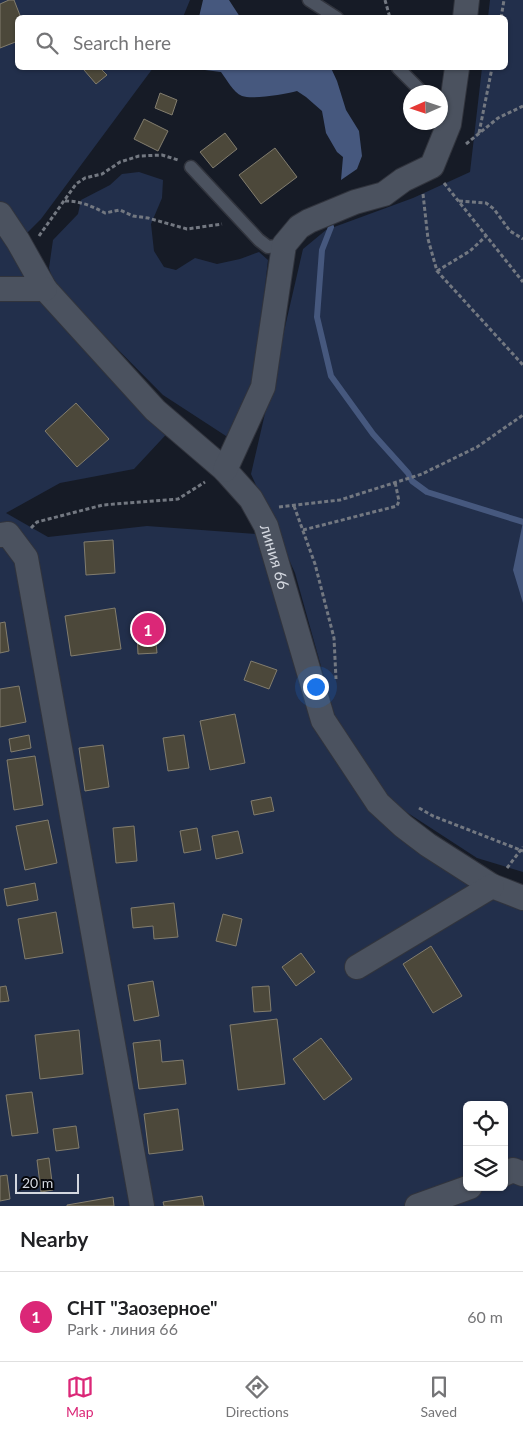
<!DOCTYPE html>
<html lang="en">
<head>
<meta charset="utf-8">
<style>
	body { margin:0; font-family:Lato,sans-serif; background:#f2f2f2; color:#202124 }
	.controls { position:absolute; right:15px; bottom:15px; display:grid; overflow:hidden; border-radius:8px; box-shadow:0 1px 4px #0004 }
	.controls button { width:45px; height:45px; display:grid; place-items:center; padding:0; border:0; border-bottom:1px solid #e0e0e0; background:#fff; color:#202124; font:25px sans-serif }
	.compass { position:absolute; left:403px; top:85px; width:45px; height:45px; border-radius:50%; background:#fff; box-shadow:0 1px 4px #0004; rotate:267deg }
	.scale { position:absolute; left:15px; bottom:12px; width:64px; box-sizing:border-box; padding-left:5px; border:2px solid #d3d7df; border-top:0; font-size:14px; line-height:18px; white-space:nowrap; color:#d3d7df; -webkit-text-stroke:4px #05060a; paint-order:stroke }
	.you { position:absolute; left:315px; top:686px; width:18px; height:18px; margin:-12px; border:4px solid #fff; border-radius:50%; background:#1a73e8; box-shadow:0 0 0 8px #1a73e833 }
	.badge { display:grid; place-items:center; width:32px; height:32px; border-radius:50%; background:#db2777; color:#fff; font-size:16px; font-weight:700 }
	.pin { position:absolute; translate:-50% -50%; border:2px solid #fff; box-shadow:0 1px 5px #0006 }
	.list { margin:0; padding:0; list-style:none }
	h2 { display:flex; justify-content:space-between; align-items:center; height:65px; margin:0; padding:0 20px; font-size:21px }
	h2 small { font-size:16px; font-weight:400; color:#757577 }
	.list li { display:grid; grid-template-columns:32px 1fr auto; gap:15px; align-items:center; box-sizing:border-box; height:90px; padding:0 20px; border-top:1px solid #e0e0e0 }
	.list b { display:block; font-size:19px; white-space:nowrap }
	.list p { margin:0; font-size:16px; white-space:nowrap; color:#757577 }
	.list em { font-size:16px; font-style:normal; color:#757577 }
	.icon { flex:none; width:28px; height:28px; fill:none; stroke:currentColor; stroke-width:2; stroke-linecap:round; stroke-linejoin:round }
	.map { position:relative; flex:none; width:523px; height:1206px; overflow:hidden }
	.search { position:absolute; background:#fff; box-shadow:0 1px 4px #0004; left:15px; right:15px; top:15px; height:55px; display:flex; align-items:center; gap:12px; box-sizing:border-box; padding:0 18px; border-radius:8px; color:#757577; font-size:19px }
	.sheet { height:155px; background:#fff }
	nav { display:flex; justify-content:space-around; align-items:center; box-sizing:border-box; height:70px; border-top:1px solid #e0e0e0; background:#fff; font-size:14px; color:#757577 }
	nav a { display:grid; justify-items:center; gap:2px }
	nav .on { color:#db2777 }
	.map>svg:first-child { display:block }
	.green { fill:#222f4b; fill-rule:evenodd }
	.water { fill:#46587e }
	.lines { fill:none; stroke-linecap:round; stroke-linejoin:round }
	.stream { stroke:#46587e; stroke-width:6 }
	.building { fill:#4c483a; stroke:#827d6e }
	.service-casing { stroke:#31343d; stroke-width:15 }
	.minor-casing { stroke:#31343d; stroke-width:26 }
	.path { stroke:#737881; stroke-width:3; stroke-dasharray:4 2.5; stroke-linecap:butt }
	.service { stroke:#4b525f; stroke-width:12 }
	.minor { stroke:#4b525f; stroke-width:24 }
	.labels { text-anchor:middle; stroke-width:4.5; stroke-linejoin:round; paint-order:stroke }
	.street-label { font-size:16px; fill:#d3d7df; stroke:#05060a }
</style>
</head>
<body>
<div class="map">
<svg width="523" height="1206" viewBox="0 0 523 1206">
	<rect width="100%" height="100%" fill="#161b26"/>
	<path class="green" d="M 0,0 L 190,0 L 183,17 L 18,18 L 18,68 L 153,68 L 41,219 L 18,242 L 174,426 L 134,469 L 60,483 L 6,513 L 48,537 L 147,526 L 268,535 L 323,720 L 378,803 L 523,898 L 523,1206 L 0,1206 ZM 467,1105 L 504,1105 L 504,1187 L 467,1187 Z
		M 490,0 L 523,0 L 523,872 L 477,858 L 394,804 L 339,731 L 295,573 L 251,474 L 303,249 L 326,230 L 413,198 L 470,172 L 482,68 L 506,68 L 506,18 L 488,17 Z
		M 139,172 L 163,180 L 162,198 L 151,224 L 154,251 L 164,267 L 176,270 L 195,258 L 217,264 L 240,259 L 259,252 L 268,260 L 254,385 L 234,430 L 226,436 L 163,395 L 55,286 L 49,268 L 53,240 L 78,214 L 81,200 L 110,185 L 122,174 Z"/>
	<path class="water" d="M 203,0 L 229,0 L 240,17 L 199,17 Z
		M 203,68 L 331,68 L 337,81 L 346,110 L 359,131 L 362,156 L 357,169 L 341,180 L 343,157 L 337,152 L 326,133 L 322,111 L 306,97 L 297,91 C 285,94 253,100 242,96 C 233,92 227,80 221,72 L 205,70 Z
		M 523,522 L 523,603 L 513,570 Z"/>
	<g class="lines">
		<path class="stream" d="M 331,227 L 322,250 L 317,317 L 331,376 L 373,434 L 408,473 L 412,481 L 427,492 L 523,522"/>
	</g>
	<path class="building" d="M 9,0 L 14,0 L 21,18 L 18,18 L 18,41 L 0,48 L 0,4 Z
		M 86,68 L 100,68 L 107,75 L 96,84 L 84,70 Z
		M 160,93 L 177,100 L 172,115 L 155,108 Z
		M 144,119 L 168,131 L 158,151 L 134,139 Z
		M 225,133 L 237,149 L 213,168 L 200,152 Z
		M 275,148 L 297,177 L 261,204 L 239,175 Z
		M 76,403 L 109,439 L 77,467 L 45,431 Z
		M 113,540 L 115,573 L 86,575 L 84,542 Z
		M 115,608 L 121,649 L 71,656 L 65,616 Z
		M 5,622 L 9,651 L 0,653 L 0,623 Z
		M 155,633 L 157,653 L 138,654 L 137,634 Z
		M 251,661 L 277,670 L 269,689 L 244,680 Z
		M 19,686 L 26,722 L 0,727 L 0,689 Z
		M 235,714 L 245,763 L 210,770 L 200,721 Z
		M 29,735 L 31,748 L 11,752 L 9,739 Z
		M 184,735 L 189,768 L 168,771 L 163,738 Z
		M 103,745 L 109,787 L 85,791 L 79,748 Z
		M 35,756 L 43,805 L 14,810 L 7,760 Z
		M 271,797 L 274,811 L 254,815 L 251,801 Z
		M 48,820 L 57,863 L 25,870 L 16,826 Z
		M 134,826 L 137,861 L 116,863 L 113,828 Z
		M 197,828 L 201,850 L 184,853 L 180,831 Z
		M 238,831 L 243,853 L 216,859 L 212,836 Z
		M 35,883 L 38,900 L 7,906 L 4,889 Z
		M 174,903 L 178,937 L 154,939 L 153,926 L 133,928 L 131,908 Z
		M 56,912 L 63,953 L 25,959 L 18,919 Z
		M 223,914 L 242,919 L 236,946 L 216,941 Z
		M 431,946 L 462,996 L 433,1013 L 403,964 Z
		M 301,953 L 315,972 L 296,986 L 282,967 Z
		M 153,981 L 159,1016 L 134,1021 L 128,985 Z
		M 6,986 L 9,1001 L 0,1002 L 0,987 Z
		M 269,986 L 271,1011 L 254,1012 L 252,987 Z
		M 277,1019 L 285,1084 L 238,1090 L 230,1025 Z
		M 79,1030 L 83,1074 L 40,1079 L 35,1035 Z
		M 321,1038 L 352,1079 L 324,1100 L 293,1059 Z
		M 160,1040 L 162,1062 L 183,1060 L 186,1084 L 139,1089 L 133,1043 Z
		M 32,1092 L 38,1133 L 12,1136 L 6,1095 Z
		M 178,1109 L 183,1150 L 149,1154 L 144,1114 Z
		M 76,1126 L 79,1148 L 56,1151 L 53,1129 Z
		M 49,1158 L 53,1190 L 41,1192 L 37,1160 Z
		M 7,1175 L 10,1199 L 0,1201 L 0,1176 Z
		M 202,1196 L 204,1206 L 164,1206 L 163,1202 Z
		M 113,1197 L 114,1206 L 67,1206 L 67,1205 Z"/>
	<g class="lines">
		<g class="service-casing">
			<path id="service" d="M 309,0 L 337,18
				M 398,68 L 422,92
				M 191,167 L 259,240 L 268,247 L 284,245"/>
		</g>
		<g class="minor-casing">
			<g id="minor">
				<path d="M 465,18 L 467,0"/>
				<path id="s1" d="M 0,214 L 18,241 L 45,289 L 155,410 L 225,470 L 251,499 L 266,526 L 323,720 L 378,803 L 403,826 L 428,845 L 492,886 L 523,898"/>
				<path d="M 0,289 L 45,289"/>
				<path d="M 225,470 L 263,387 L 284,245 L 299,227 L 309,221 L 355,202 L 384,194 L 403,180 L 432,166 L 449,124 L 457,68"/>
				<path d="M 0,535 L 8,534 L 26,558 L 142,1206"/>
				<path d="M 357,967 L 492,886"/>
				<path d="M 504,1174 L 513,1170 L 523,1174"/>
				<path d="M 417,1206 L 470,1187"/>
			</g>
		</g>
		<path class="path" d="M 385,0 L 390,18
			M 501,18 L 504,0
			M 479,133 L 492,68
			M 466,144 L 498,118 L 523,106
			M 444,183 L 523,282
			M 423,194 L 428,239 L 437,271 L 523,365
			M 65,201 C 80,201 92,206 105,213 L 120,210 L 133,216 L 148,218 L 187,229 L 222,224
			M 459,201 L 486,203 L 494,209 L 510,231 L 523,239
			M 39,236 L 76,184 L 85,178 L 102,174 L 120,162 L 139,156 L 162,155 L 178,160
			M 437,271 L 470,251 L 486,236
			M 294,506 L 315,564 L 334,638 L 336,679
			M 279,507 L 340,500 L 422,474 L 477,447 L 523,415
			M 31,528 L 37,522 L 103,505 L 178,499 L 205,482
			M 303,530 L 397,506 L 399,501 L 395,482
			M 419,808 L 433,816 L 523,851
			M 507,868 L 523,847"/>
		<use href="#service" class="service"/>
		<use href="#minor" class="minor"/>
	</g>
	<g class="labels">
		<g class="street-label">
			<text dy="6" stroke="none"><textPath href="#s1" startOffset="445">линия 66</textPath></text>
		</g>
	</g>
</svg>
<div class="controls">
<button><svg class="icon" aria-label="locate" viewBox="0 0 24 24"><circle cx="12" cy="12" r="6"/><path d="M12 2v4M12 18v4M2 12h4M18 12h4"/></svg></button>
<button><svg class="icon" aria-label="layers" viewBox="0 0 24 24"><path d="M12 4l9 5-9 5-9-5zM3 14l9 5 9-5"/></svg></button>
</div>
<svg class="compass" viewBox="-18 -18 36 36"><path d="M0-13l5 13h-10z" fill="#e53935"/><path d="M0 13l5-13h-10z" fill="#757577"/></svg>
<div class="scale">20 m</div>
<div class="you"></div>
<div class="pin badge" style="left:148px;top:629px">1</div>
<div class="search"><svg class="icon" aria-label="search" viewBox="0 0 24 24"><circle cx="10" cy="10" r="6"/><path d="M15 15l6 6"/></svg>Search here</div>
</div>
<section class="sheet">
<h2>Nearby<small></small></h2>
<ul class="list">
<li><span class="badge">1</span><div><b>СНТ &quot;Заозерное&quot;</b><p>Park · линия 66</p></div><em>60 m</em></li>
</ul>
</section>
<nav>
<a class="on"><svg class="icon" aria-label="map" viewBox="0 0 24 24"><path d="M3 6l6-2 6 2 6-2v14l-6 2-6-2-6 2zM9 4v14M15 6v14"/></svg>Map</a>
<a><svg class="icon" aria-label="directions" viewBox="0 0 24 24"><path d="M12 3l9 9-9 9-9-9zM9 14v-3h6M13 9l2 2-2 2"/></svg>Directions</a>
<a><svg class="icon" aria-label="saved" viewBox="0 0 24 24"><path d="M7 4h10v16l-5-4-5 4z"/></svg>Saved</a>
</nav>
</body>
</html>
